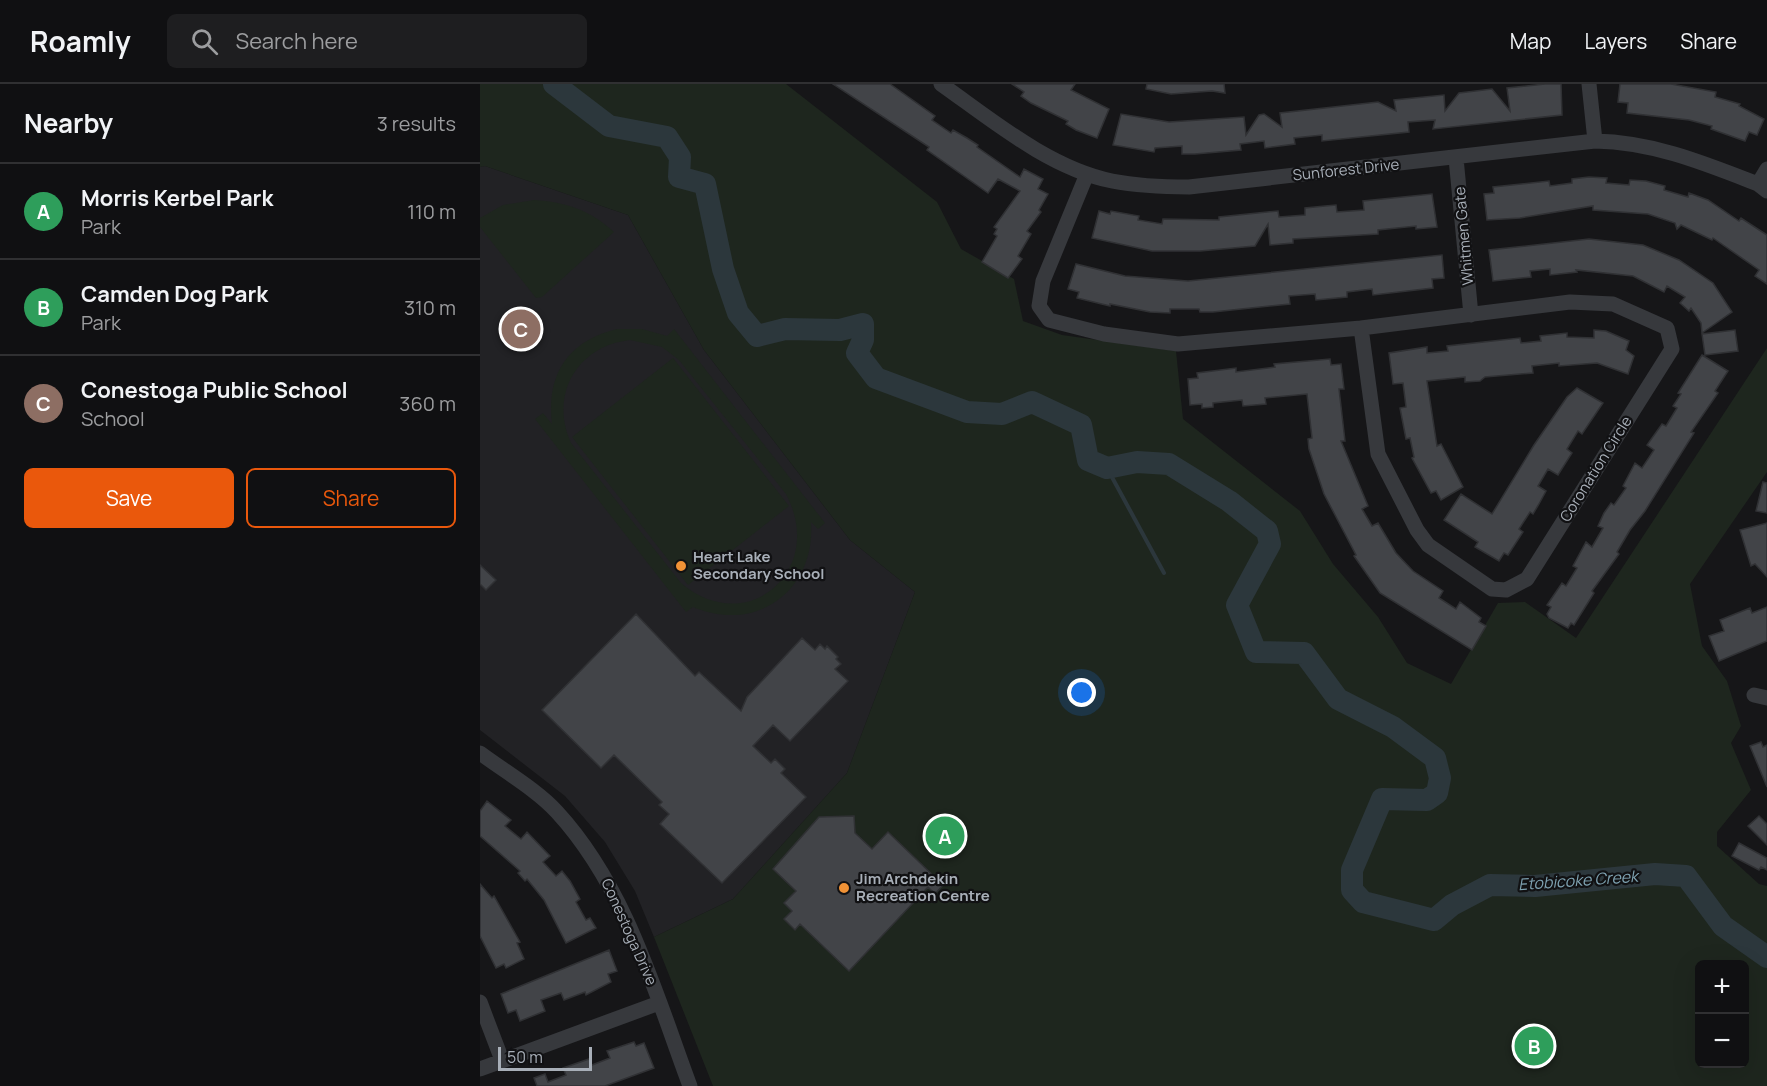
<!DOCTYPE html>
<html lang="en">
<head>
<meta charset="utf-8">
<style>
	body { margin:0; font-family:Manrope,sans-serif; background:#1e1e20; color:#f1f3f6 }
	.controls { position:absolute; right:18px; bottom:18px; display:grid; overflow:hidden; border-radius:9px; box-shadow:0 6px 24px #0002 }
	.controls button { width:54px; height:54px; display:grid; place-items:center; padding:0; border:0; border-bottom:2px solid #303032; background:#101012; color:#f1f3f6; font:30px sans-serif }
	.scale { position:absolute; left:18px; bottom:15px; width:94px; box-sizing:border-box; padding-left:6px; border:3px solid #a8afb8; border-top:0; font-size:16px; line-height:21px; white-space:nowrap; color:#a8afb8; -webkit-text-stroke:4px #111113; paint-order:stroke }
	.you { position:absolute; left:602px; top:609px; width:21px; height:21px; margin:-15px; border:4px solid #fff; border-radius:50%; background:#1a73e8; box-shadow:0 0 0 9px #1a73e833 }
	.badge { display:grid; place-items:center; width:39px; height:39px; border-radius:50%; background:#ea580c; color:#fff; font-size:20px; font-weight:700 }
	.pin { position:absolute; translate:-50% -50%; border:3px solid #fff; box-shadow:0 2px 6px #0006 }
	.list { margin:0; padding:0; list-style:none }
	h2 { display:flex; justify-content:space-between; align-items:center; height:78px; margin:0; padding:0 24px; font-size:26px }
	h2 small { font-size:20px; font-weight:400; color:#9c9d9f }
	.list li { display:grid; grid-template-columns:39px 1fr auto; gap:18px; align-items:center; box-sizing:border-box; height:96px; padding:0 24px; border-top:2px solid #303032 }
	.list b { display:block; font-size:22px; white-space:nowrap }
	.list p { margin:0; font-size:20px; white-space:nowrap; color:#9c9d9f }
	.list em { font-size:20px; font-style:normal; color:#9c9d9f }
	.actions { display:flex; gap:12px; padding:18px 24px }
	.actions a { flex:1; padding:14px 0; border:2px solid #ea580c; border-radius:9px; text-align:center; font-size:21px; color:#ea580c }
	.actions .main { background:#ea580c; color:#fff }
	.icon { flex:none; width:33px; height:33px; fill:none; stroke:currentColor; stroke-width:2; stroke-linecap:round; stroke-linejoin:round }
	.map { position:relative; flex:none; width:1287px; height:1002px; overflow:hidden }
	header { display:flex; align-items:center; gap:36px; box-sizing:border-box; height:84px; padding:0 30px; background:#101012; border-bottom:2px solid #303032 }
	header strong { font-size:28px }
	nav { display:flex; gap:33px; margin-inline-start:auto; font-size:21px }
	.search { width:420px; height:54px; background:#1e1e20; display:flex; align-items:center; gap:15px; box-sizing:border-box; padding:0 21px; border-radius:9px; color:#9c9d9f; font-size:22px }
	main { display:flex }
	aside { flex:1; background:#101012 }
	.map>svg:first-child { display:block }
	.built { fill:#222225 }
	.green { fill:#1e261e; fill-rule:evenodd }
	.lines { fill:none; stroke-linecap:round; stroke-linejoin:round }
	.stream { stroke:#2c373c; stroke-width:4 }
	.river { stroke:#2c373c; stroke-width:22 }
	.building { fill:#424448; stroke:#303134; stroke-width:1.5 }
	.minor { stroke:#37393d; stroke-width:15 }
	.poi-dot { fill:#f09236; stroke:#111113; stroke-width:2 }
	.labels { text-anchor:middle; stroke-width:4.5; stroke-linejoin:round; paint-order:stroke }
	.street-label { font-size:15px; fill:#a8afb8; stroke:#111113 }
	.poi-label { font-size:15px; font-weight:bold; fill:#a8afb8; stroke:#111113; text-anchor:start }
	.water-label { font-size:16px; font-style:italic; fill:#7fa3b2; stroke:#111113 }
</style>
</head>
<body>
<header>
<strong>Roamly</strong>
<div class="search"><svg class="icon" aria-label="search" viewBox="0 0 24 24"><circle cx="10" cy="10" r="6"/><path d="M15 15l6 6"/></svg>Search here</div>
<nav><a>Map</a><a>Layers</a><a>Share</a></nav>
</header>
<main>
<aside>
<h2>Nearby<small>3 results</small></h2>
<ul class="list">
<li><span class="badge" style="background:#2e9e5b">A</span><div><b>Morris Kerbel Park</b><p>Park</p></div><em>110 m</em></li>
<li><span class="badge" style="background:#2e9e5b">B</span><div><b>Camden Dog Park</b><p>Park</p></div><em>310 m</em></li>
<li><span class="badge" style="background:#8d6e63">C</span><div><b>Conestoga Public School</b><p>School</p></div><em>360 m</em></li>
</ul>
<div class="actions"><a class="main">Save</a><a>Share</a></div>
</aside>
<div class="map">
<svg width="1287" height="1002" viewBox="0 0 1287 1002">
	<rect width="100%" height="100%" fill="#161618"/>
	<path class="built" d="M 5,82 L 148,131 L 224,266 L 370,456 L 435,508 L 367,689 L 253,815 L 174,853 L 155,807 L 125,758 L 85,712 L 0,646 L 0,83 Z"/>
	<path class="green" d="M 0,0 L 306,0 L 457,118 L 481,165 L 534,195 L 543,237 L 582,251 L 696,267 L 703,335 L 820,427 L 853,480 L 898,533 L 927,579 L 971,600 L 1018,519 L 1045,518 L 1096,554 L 1287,264 L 1287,388 L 1210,500 L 1222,562 L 1247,597 L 1261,642 L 1251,659 L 1271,706 L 1237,748 L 1237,762 L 1279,800 L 1287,802 L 1287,1002 L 233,1002 L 174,853 L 253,815 L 367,689 L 435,508 L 370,456 L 224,266 L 148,131 L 5,82 L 0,83 ZM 1220,880 L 1264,880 L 1264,980 L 1220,980 Z
		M 54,116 C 86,118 110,126 134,148 L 62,213 L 56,214 L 0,143 L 0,134 L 23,121 Z
		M 137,245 L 162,245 L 187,252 L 194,245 L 345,439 L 338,445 L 331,438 C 336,506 277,550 213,523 L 206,528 L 55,335 L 63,329 L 72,340 C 66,290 88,257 137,245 ZM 150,256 L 182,263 L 199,276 L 306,410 C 347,487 266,555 201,499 L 91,359 C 69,311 97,262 150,256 Z
		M 193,274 L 309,422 L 208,501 L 92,353 Z"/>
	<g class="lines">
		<path class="stream" d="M 627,384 L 684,489"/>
		<path class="river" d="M 74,0 L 129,42 L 187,53 L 200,73 L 199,93 L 225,100 L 243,185 L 258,229 L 277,252 L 305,245 L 360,246 L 383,240 L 383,256 L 377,269 L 396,294 L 487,328 L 522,330 L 552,318 L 601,341 L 608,376 L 627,384 L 657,378 L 689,380 L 749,417 L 787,447 L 790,460 L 757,521 L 776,568 L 824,569 L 858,615 L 913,643 L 955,674 L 960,694 L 957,709 L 947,716 L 902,715 L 872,786 L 872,806 L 883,818 L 954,836 L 972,821 L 1010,801 L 1055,802 L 1175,790 L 1206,792 L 1243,842 L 1287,873"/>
	</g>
	<path class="building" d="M 353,0 L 410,0 L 455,32 L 452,36 L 471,49 L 473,46 L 487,54 L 498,61 L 497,63 L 540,93 L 544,85 L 563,95 L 558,105 L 568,110 L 559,126 L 561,128 L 547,147 L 551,150 L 538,172 L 542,175 L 528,194 L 502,178 L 517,152 L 514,150 L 517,145 L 514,143 L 540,107 L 518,95 L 508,109 L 447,66 L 449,63 Z
		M 532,0 L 595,0 L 591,6 L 629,25 L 617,54 L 596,46 L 586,40 L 588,37 L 551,19 L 541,12 L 544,8 Z
		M 667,0 L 744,0 L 745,9 L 732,7 L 691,10 L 666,5 Z
		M 1065,0 L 1081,0 L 1082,31 L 953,45 L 955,36 L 941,37 L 928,38 L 929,48 L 842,57 L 842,51 L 814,54 L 815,60 L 785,64 L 784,57 L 760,60 L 761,66 L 715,70 L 702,70 L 702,62 L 675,64 L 674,68 L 633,61 L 641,30 L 689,38 L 764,33 L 766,51 L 779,31 L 784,30 L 802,43 L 800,29 L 898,18 L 916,27 L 914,16 L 964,11 L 965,27 L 979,9 L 1012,5 L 1030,27 L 1027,4 Z
		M 1140,0 L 1191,0 L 1236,8 L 1235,13 L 1260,20 L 1259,22 L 1284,35 L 1277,51 L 1269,48 L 1265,57 L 1231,45 L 1232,42 L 1209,36 L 1147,29 L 1148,19 L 1138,18 Z
		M 1109,93 L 1127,94 L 1126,99 L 1149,101 L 1150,96 L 1166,97 L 1185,102 L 1184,106 L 1208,113 L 1209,109 L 1228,116 L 1259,137 L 1261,134 L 1287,151 L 1287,200 L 1275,192 L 1279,186 L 1233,154 L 1232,156 L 1201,141 L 1197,145 L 1195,139 L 1168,130 L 1113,126 L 1113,122 L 1040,134 L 1007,136 L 1004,110 L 1014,109 L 1013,103 L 1069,97 L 1070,102 L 1092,99 L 1092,95 Z
		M 952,110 L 957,143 L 936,145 L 936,142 L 898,146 L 898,150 L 813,155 L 813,159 L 790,161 L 788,140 L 775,162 L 720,167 L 672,167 L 612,154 L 619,127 L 630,130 L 631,127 L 659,132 L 658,136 L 682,140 L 683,135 L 739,136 L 739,133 L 798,127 L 799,133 L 825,131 L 825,124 L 845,122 L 856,121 L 857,128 L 884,126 L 883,117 Z
		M 1109,155 L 1163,161 L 1199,176 L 1233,199 L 1252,228 L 1222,249 L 1221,239 L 1211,224 L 1209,227 L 1200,219 L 1205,213 L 1187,202 L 1184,208 L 1153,192 L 1096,186 L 1097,188 L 1070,191 L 1070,185 L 1050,187 L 1051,193 L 1013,197 L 1009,166 Z
		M 962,171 L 964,194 L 952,195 L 953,204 L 893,211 L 892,205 L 867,208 L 867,213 L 836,216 L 835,210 L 809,212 L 810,220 L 733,228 L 720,228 L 719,225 L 690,225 L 690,229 L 670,228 L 630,220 L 630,222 L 597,214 L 599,208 L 588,205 L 596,180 L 645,192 L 708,197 Z
		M 1114,246 L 1126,247 L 1149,257 L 1146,266 L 1154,272 L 1148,290 L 1117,279 L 1079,282 L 1079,279 L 1052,282 L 1053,289 L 1005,293 L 1000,297 L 985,298 L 985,293 L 947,297 L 957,362 L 961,360 L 983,403 L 961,416 L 956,407 L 951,409 L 932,374 L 934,373 L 930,354 L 926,355 L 920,324 L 926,323 L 923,299 L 913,300 L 909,269 L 947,263 L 947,269 L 968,267 L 967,262 L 1040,254 L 1041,259 L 1061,257 L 1060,252 L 1087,249 L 1087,253 L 1114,254 Z
		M 1255,246 L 1258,267 L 1225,271 L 1222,250 Z
		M 1222,271 L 1248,287 L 1235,307 L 1238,309 L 1211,348 L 1214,349 L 1165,427 L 1150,446 L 1137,468 L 1139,470 L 1112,507 L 1114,509 L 1094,541 L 1091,539 L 1088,544 L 1069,534 L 1067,530 L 1071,523 L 1067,521 L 1082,499 L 1086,502 L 1097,484 L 1093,482 L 1106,458 L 1112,463 L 1123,444 L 1118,442 L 1124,429 L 1131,419 L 1134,421 L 1146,404 L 1143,402 L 1155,379 L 1162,384 L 1174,366 L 1167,361 L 1182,340 L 1186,342 L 1197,324 L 1193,322 L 1201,310 L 1198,309 Z
		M 850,275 L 851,281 L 861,280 L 864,305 L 859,305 L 865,357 L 861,357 L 888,422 L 882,425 L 892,442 L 898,439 L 916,469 L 933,487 L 963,507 L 959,514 L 976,525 L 980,518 L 1001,534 L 999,538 L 1006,542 L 992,566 L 900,509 L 874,472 L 876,471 L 844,410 L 829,365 L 828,355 L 832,354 L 827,310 L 785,314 L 786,320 L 763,322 L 762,316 L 733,319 L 733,323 L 722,324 L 722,320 L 710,321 L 708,295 L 718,294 L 717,289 L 756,284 L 756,288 L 795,283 L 794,280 Z
		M 1097,304 L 1123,319 L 1102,350 L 1098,347 L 1087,365 L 1092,369 L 1078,391 L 1068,385 L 1058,402 L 1066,407 L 1059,420 L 1053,430 L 1050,428 L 1039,445 L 1043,448 L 1028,471 L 1024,469 L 1019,477 L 995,463 L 998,458 L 964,436 L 981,410 L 1012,430 L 1054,361 L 1087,313 Z
		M 1283,398 L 1287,399 L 1287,429 L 1276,427 Z
		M 1287,439 L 1287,493 L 1275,480 L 1271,482 L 1260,446 Z
		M 0,481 L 16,496 L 6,506 L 0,500 Z
		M 1287,523 L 1287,557 L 1239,577 L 1229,552 L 1244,547 L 1240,536 L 1270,524 L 1272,529 Z
		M 156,530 L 215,592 L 219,588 L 261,627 L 267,613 L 322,554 L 335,566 L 340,560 L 345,565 L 347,562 L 358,573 L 356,575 L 361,580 L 355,585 L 368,597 L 310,657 L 293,641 L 273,662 L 291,679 L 295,675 L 305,685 L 301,689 L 326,713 L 242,799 L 180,740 L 189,730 L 179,721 L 182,718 L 134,671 L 121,684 L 62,626 Z
		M 1281,658 L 1283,663 L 1287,661 L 1287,703 L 1270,662 Z
		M 7,717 L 31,736 L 25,742 L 41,755 L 47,748 L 70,772 L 63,778 L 76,792 L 82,787 L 90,797 L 100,815 L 96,818 L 106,836 L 110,834 L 116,844 L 86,859 L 64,816 L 47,795 L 45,797 L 38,789 L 40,787 L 0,752 L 0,727 Z
		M 374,732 L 375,749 L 392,765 L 408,748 L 463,801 L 455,810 L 448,803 L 369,887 L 320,840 L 315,846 L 304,835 L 312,827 L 304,819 L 316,807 L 293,785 L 339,733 Z
		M 1279,732 L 1287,740 L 1287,761 L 1268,742 Z
		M 1259,759 L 1287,774 L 1287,786 L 1281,783 L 1279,786 L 1252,772 Z
		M 0,800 L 12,814 L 14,812 L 40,858 L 37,859 L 44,875 L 26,884 L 24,880 L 16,884 L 0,852 Z
		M 129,866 L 137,887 L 128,890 L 131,898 L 106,911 L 105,908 L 84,916 L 81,909 L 61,916 L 65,927 L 40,937 L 36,926 L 28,929 L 21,910 Z
		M 154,958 L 156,962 L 164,959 L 174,984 L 125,1002 L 57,1002 L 54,994 L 65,990 L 68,998 L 86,991 L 83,984 L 109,975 L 112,981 L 130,974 L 127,967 Z"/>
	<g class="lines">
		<path class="minor" d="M 461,0 C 512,36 569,84 632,97 C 658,102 683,103 709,103 L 1115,57 C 1173,58 1224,79 1278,100 L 1287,107
			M 1109,0 L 1115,57
			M 976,74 L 991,231
			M 607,90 L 563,197 L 559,222 L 569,236 L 624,250 L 698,260 L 881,244 L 1090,218 L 1133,220 L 1187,244 L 1192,265 L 1047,495 L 1026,506 L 1012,505 L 948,461 L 937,446 L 898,370 L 881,244
			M 1278,100 L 1287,85
			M 1274,611 L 1287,614
			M 0,669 C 24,687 57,706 77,728 C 146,803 175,908 210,1002
			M 0,918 L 22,976
			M 0,985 L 179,919"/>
	</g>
	<g class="poi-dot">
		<circle cx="201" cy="482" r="6"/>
		<circle cx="364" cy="804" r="6"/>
	</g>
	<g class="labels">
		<g class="street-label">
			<text transform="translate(866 86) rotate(-6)" y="5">Sunforest Drive</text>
			<text transform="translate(984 152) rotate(-95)" y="5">Whitmen Gate</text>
			<text transform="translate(1116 385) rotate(-58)" y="5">Coronation Circle</text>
			<text transform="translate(149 848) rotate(66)" y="5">Conestoga Drive</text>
		</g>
		<g class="poi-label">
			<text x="213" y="478">Heart Lake<tspan x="213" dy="17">Secondary School</tspan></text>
			<text x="376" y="800">Jim Archdekin<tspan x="376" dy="17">Recreation Centre</tspan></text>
		</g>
		<g class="water-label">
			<text transform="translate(1098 796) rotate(-4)" y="6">Etobicoke Creek</text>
		</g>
	</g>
</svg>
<div class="controls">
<button>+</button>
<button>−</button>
</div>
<div class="scale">50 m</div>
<div class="you"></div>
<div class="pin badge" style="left:465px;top:752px;background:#2e9e5b">A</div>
<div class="pin badge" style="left:1054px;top:962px;background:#2e9e5b">B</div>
<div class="pin badge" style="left:41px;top:245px;background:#8d6e63">C</div>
</div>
</main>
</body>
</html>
